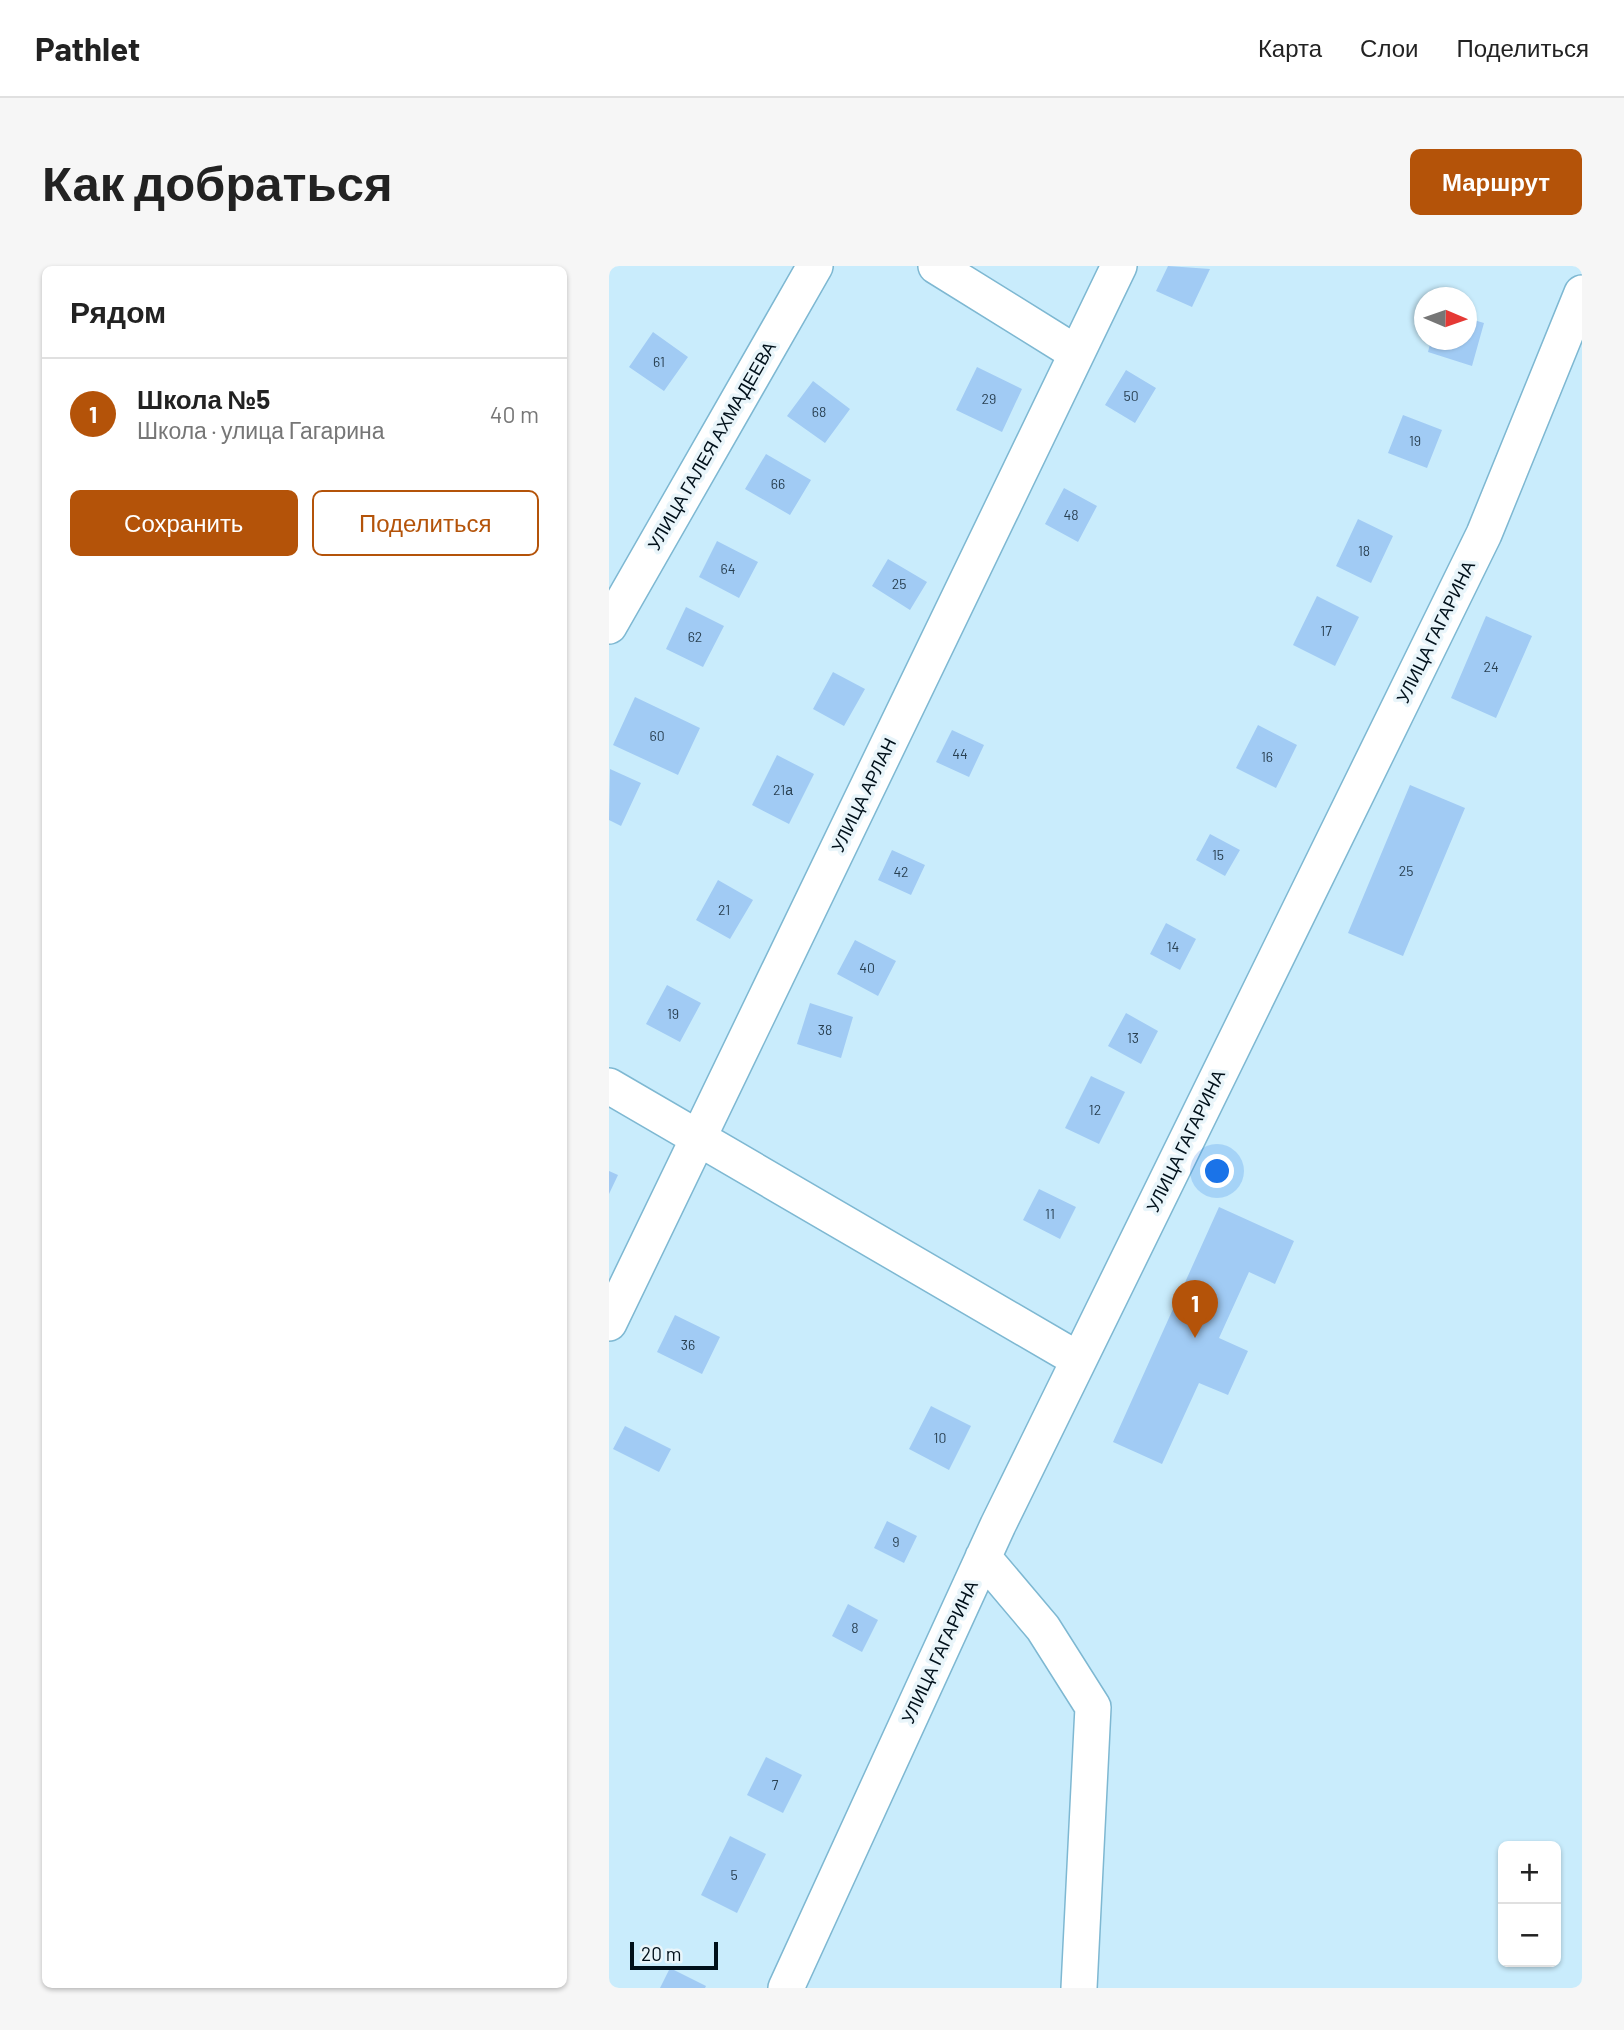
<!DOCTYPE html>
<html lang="ru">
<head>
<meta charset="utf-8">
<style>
	body { margin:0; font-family:Barlow,sans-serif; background:#f6f6f6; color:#222 }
	.controls { position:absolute; right:21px; bottom:21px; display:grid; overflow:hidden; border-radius:10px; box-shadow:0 2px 5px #0004 }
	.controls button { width:63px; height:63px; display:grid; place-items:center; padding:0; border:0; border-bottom:2px solid #e0e0e0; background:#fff; color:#222; font:35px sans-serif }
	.compass { position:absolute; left:805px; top:21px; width:63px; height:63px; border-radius:50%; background:#fff; box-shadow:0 2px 5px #0004; rotate:92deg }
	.scale { position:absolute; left:21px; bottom:18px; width:88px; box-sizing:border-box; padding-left:7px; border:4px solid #00101a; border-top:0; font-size:19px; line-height:24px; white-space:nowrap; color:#00101a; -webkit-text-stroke:5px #e9f5fa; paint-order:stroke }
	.you { position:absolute; left:609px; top:906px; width:24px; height:24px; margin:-18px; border:5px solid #fff; border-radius:50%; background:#1a73e8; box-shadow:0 0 0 10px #1a73e833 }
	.badge { display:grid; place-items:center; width:46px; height:46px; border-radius:50%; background:#b45309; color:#fff; font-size:23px; font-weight:700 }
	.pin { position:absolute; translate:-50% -58px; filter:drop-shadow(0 2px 4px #0008) }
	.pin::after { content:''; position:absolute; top:37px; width:24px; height:21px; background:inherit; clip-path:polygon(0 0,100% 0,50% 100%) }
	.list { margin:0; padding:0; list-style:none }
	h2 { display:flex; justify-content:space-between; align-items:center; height:91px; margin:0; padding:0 28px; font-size:30px }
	h2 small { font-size:23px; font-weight:400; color:#767676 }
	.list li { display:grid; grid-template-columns:46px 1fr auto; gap:21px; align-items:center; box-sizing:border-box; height:112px; padding:0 28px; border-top:2px solid #e0e0e0 }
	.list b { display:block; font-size:26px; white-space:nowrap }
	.list p { margin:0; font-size:23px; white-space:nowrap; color:#767676 }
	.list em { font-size:23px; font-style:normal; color:#767676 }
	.actions { display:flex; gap:14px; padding:21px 28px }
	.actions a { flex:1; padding:16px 0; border:2px solid #b45309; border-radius:10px; text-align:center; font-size:24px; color:#b45309 }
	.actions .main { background:#b45309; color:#fff }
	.map { position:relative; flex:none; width:973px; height:1722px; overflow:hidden; border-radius:10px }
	header { display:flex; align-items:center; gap:42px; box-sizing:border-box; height:98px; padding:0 35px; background:#fff; border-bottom:2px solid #e0e0e0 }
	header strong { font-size:33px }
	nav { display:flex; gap:38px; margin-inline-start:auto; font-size:24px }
	.intro { display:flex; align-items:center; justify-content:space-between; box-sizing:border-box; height:168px; padding:0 42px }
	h1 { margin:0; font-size:49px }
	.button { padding:18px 32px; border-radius:10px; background:#b45309; color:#fff; font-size:24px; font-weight:700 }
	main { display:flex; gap:42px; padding:0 42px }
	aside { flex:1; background:#fff; border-radius:10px; box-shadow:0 2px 5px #0004 }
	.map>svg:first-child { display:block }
	.building { fill:#a1cbf4 }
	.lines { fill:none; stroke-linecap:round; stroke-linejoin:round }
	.minor-casing { stroke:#7eb8d2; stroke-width:38 }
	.minor { stroke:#fff; stroke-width:35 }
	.labels { text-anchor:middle; stroke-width:7; stroke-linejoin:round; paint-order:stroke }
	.number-label { font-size:14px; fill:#283f50 }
	.street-label { font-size:18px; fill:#00101a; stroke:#e9f5fa }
</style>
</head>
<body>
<header>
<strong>Pathlet</strong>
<nav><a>Карта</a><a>Слои</a><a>Поделиться</a></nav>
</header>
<div class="intro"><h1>Как добраться</h1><a class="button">Маршрут</a></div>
<main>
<aside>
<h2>Рядом<small></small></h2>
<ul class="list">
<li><span class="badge">1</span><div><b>Школа №5</b><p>Школа · улица Гагарина</p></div><em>40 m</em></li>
</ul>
<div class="actions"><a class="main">Сохранить</a><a>Поделиться</a></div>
</aside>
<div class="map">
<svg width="973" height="1722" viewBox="0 0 973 1722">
	<rect width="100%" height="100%" fill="#c9ecfc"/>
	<path class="building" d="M 559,0 L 601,3 L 583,41 L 547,25 Z
		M 858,52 L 875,57 L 863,100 L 819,86 L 822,74 L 858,74 Z
		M 44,66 L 79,91 L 55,125 L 20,101 Z
		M 368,101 L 413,123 L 393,166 L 347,144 Z
		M 517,104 L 547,122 L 526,157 L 496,139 Z
		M 204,115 L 241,143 L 216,177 L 178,150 Z
		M 794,149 L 833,164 L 818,202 L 779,187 Z
		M 157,188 L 202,214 L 181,249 L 136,223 Z
		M 455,222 L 488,240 L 469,276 L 436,258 Z
		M 749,253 L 784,270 L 762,317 L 727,300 Z
		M 108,275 L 149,296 L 130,332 L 90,311 Z
		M 279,293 L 318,316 L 301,344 L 263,320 Z
		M 708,330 L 750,351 L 726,400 L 684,379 Z
		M 77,341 L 115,360 L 94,401 L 57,383 Z
		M 877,350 L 923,370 L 887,452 L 842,432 Z
		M 224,406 L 256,423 L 235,460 L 204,443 Z
		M 26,431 L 91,462 L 69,509 L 4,479 Z
		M 649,459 L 688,479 L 667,522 L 627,502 Z
		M 343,464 L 375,479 L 360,511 L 327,496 Z
		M 168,489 L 205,508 L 180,558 L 143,539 Z
		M 1,503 L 32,517 L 12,560 L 0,554 Z
		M 801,519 L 856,542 L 794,690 L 739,667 Z
		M 601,568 L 631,584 L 616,610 L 587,594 Z
		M 283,584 L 316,599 L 302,629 L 269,614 Z
		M 109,614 L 144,634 L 121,673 L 87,654 Z
		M 557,657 L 587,673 L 571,704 L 541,688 Z
		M 246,674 L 287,695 L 269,730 L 228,708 Z
		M 58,719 L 92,737 L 71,776 L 37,758 Z
		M 201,737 L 244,751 L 232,792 L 188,778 Z
		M 517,747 L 549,765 L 532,798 L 499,780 Z
		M 482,810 L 516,826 L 490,878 L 456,862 Z
		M 0,905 L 9,909 L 0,928 Z
		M 430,923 L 467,941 L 451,973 L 414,954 Z
		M 610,941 L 685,975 L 666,1018 L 640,1006 L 610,1072 L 639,1085 L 619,1129 L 590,1117 L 553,1198 L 504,1176 Z
		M 66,1049 L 111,1071 L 93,1108 L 48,1086 Z
		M 322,1140 L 362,1160 L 340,1204 L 300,1183 Z
		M 16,1160 L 62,1183 L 50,1206 L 4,1183 Z
		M 278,1255 L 308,1270 L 295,1297 L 265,1282 Z
		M 239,1338 L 269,1354 L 253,1386 L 223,1370 Z
		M 157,1491 L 193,1509 L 174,1547 L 138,1529 Z
		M 121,1570 L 157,1588 L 128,1647 L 92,1629 Z
		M 61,1702 L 97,1720 L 96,1722 L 51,1722 Z"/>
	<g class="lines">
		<g class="minor-casing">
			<path id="minor" d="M 327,0 L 467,87
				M 0,360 L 206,0
				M 0,820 L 470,1094
				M 0,1057 L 510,0
				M 374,1291 L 434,1362 L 484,1441 L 470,1722
				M 177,1722 L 389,1259 L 875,268 L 973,27"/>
		</g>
		<use href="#minor" class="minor"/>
	</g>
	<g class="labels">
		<g class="number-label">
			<text x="50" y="101">61</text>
			<text x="522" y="135">50</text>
			<text x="380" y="138">29</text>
			<text x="210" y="151">68</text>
			<text x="806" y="180">19</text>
			<text x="169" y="223">66</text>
			<text x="462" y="254">48</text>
			<text x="755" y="290">18</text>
			<text x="119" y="308">64</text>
			<text x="290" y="323">25</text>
			<text x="717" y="370">17</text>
			<text x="86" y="376">62</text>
			<text x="882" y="406">24</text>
			<text x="48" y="475">60</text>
			<text x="351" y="493">44</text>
			<text x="658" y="496">16</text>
			<text x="174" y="529">21а</text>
			<text x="609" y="594">15</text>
			<text x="797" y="610">25</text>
			<text x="292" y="611">42</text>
			<text x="115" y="649">21</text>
			<text x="564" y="686">14</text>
			<text x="258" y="707">40</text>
			<text x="64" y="753">19</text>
			<text x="216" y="769">38</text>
			<text x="524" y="777">13</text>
			<text x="486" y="849">12</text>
			<text x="441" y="953">11</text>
			<text x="79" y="1084">36</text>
			<text x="331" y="1177">10</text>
			<text x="287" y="1281">9</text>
			<text x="246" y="1367">8</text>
			<text x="166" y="1524">7</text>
			<text x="125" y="1614">5</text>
		</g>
		<g class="street-label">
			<text transform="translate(103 180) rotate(-60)" y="6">УЛИЦА ГАЛЕЯ АХМАДЕЕВА</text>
			<text transform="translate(827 366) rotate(-64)" y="6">УЛИЦА ГАГАРИНА</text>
			<text transform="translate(255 529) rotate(-64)" y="6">УЛИЦА АРЛАН</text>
			<text transform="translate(577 875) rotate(-64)" y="6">УЛИЦА ГАГАРИНА</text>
			<text transform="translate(331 1386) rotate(-65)" y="6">УЛИЦА ГАГАРИНА</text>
		</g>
	</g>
</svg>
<div class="controls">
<button>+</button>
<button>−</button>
</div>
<svg class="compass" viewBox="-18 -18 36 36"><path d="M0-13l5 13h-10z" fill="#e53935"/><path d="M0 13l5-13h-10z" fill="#767676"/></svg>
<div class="scale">20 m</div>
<div class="you"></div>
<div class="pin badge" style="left:586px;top:1072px">1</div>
</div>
</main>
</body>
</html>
